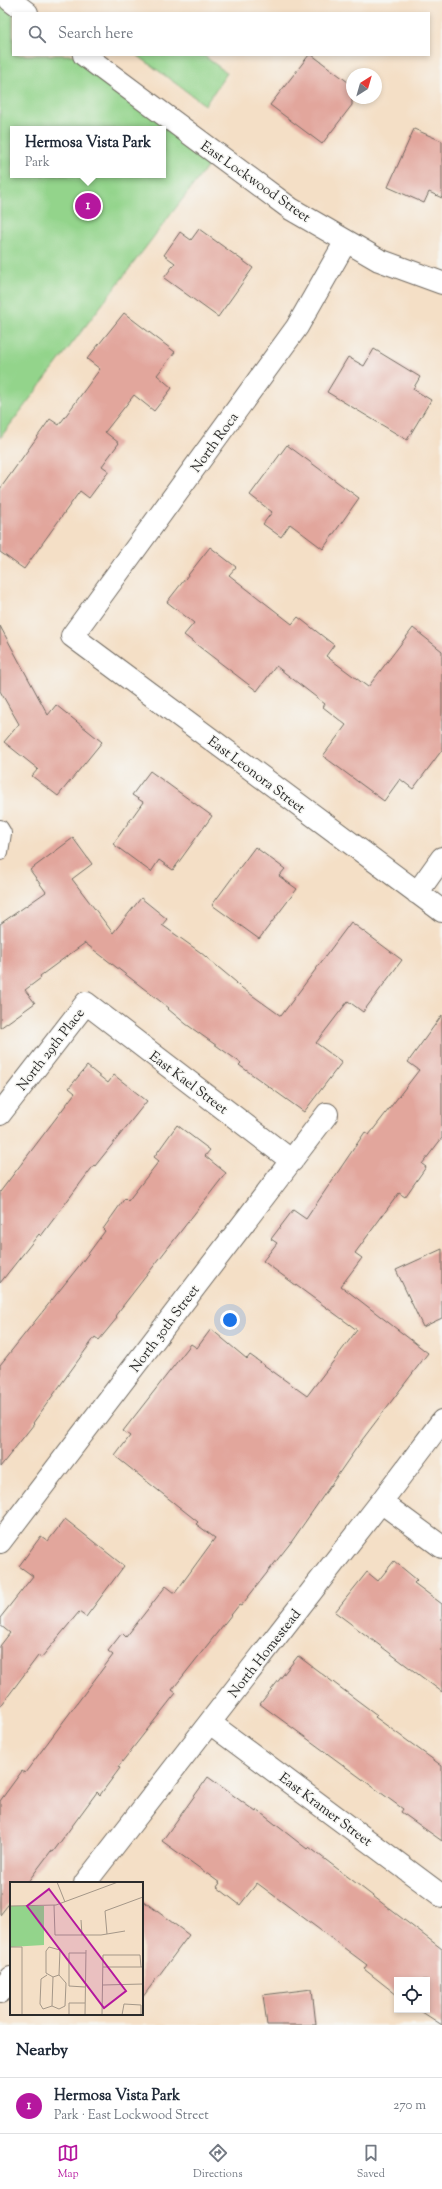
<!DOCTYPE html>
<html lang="en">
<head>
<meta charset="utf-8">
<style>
	body { margin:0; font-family:"Sorts Mill Goudy",serif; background:#f2f2f3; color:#1f2937 }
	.controls { position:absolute; right:12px; bottom:12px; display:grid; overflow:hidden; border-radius:0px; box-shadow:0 2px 6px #0003 }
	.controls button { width:36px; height:36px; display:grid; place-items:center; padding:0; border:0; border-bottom:1px solid #e0e1e3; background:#fff; color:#1f2937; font:20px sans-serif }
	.compass { position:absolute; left:346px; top:68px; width:36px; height:36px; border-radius:50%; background:#fff; box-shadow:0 2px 6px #0003; rotate:37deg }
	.you { position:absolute; left:230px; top:1320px; width:14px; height:14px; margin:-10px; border:3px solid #fff; border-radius:50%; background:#1a73e8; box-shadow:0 0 0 6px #1a73e833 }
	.badge { display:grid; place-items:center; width:26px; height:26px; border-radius:50%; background:#b5179e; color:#fff; font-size:13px; font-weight:700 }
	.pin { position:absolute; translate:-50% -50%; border:2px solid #fff; box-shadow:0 1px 4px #0006 }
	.popup { position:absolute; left:10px; top:126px; width:156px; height:52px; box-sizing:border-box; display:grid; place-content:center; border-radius:0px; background:#fff; filter:drop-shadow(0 1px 3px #0005); font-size:13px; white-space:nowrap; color:#747a83 }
	.popup b { font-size:15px; color:#1f2937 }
	.popup::after { content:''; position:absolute; left:50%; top:100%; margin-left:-8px; border:8px solid transparent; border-top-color:#fff }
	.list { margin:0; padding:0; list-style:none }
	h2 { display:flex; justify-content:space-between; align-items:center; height:52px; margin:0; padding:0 16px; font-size:17px }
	h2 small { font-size:13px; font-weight:400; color:#747a83 }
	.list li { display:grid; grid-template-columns:26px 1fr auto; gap:12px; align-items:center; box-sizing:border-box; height:56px; padding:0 16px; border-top:1px solid #e0e1e3 }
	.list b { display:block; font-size:15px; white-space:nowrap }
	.list p { margin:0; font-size:13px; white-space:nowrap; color:#747a83 }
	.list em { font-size:13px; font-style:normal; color:#747a83 }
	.icon { flex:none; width:22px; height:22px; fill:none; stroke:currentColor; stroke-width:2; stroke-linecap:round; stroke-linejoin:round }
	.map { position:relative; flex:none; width:442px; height:2025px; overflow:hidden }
	.search { position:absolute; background:#fff; box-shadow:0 2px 6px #0003; left:12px; right:12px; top:12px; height:44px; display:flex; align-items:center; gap:10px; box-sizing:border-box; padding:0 14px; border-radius:0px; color:#747a83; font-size:15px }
	.sheet { height:108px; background:#fff }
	nav { display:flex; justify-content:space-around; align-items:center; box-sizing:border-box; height:56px; border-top:1px solid #e0e1e3; background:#fff; font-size:11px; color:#747a83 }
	nav a { display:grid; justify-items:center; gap:2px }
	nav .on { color:#b5179e }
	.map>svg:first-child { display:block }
	.green { fill:#93d48b; stroke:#5f805b; fill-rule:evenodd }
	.building { fill:#e2a69c }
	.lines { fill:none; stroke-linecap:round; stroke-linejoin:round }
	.service-casing { stroke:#716a61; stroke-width:18 }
	.minor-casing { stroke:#716a61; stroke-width:24 }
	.service { stroke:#fff; stroke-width:16 }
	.minor { stroke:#fff; stroke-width:22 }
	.labels { text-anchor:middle; stroke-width:3; stroke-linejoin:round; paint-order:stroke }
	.street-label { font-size:14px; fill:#2b2b2b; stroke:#f6f6f2 }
	.inset-road { fill:none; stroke:#a49788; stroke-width:1 }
	.view { fill:#b5179e; fill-opacity:0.15; stroke:#b5179e; stroke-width:2 }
	.inset-edge { fill:none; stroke:#2b2b2b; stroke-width:2 }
</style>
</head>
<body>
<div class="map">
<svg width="442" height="2025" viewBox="0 0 442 2025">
	<rect width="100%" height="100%" fill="#f6f6f2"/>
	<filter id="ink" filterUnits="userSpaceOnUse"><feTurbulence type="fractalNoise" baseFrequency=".025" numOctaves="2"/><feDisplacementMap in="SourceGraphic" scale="8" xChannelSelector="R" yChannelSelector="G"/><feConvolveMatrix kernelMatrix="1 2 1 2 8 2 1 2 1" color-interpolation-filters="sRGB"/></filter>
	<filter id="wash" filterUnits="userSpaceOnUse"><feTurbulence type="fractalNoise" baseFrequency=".012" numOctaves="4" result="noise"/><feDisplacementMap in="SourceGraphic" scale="16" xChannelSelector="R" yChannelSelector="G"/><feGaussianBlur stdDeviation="0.9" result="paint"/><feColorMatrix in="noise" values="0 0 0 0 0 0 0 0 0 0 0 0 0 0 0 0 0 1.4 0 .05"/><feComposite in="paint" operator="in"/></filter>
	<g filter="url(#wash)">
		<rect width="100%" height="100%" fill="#f4dfc6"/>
		<path class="green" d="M 0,0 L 13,13 L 13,55 L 84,55 L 217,154 L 0,438 ZM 13,129 L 163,129 L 163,175 L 13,175 Z
			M 137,55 L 203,55 L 227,73 L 205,105 Z"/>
		<g id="blocks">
			<path class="building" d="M 309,55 L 312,55 L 352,85 L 352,105 L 322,144 L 270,105 Z
				M 414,129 L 442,141 L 442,198 L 429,192 L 424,203 L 388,187 Z
				M 199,229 L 253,268 L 218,317 L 164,278 L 175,263 L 164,255 L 180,232 L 191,240 Z
				M 124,313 L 175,352 L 157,375 L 172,388 L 154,411 L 134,395 L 105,432 L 119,443 L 102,466 L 109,471 L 89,498 L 80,491 L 24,569 L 0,552 L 0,489 L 50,419 L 59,425 L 100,369 L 87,359 Z
				M 374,349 L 420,377 L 413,389 L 431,400 L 407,440 L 327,392 L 348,357 L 364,366 Z
				M 287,445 L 359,498 L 323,549 L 290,524 L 281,537 L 263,524 L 272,512 L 250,495 Z
				M 210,547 L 236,567 L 229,575 L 292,624 L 298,617 L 334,645 L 326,656 L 368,687 L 413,628 L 442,651 L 442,750 L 413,789 L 400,779 L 384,801 L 323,756 L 346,725 L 323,707 L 325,704 L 276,666 L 257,691 L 184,635 L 194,623 L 167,602 Z
				M 0,626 L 48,715 L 56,705 L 102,742 L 58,796 L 32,776 L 38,769 L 4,742 L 19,724 L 0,691 Z
				M 150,771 L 212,816 L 173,870 L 159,860 L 151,872 L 113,844 L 143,802 L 132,795 Z
				M 73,838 L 92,864 L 72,879 L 113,933 L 141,898 L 167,919 L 162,925 L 200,952 L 236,982 L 235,983 L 281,1016 L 351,922 L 402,960 L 363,1012 L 348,1001 L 316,1043 L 342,1062 L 304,1112 L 239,1065 L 241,1063 L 186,1024 L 168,1009 L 169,1008 L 85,943 L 40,976 L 41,978 L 25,990 L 35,1003 L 0,1028 L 0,924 L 46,892 L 30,870 Z
				M 255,847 L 285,869 L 279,876 L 297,889 L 259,939 L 212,905 Z
				M 442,1015 L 442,1138 L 422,1164 L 426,1167 L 405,1197 L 399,1193 L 355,1253 L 362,1258 L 341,1286 L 428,1353 L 362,1440 L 292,1541 L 241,1606 L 239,1605 L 172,1690 L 176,1693 L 118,1767 L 120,1768 L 100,1795 L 97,1792 L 53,1852 L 51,1851 L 27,1883 L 11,1883 L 11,1901 L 0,1915 L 0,1801 L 22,1771 L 25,1773 L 113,1655 L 108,1651 L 122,1633 L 126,1637 L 166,1586 L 175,1593 L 215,1538 L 196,1524 L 198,1522 L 115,1456 L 130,1436 L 123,1431 L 191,1344 L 197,1348 L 211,1329 L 247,1359 L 250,1355 L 307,1396 L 357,1330 L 263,1261 L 277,1243 L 271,1239 L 293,1210 L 306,1219 L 365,1132 L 369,1135 L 419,1070 L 408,1062 Z
				M 87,1066 L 108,1083 L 114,1075 L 147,1101 L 95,1166 L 94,1165 L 41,1236 L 39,1234 L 0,1283 L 0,1192 L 75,1093 L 69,1088 Z
				M 177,1125 L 210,1150 L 205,1156 L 226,1173 L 115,1316 L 117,1318 L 99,1340 L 95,1337 L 33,1423 L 34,1424 L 0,1467 L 0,1365 L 79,1266 L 105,1231 L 103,1229 L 125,1198 L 128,1201 L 159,1161 L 154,1157 Z
				M 442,1249 L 442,1318 L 423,1327 L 396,1270 Z
				M 65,1519 L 124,1566 L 86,1617 L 79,1612 L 41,1658 L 38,1656 L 0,1707 L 0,1646 L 10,1633 L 0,1625 L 0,1618 L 33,1576 L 19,1566 L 41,1536 L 48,1541 Z
				M 394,1561 L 417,1580 L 414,1583 L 442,1604 L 442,1692 L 335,1612 L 367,1572 L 378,1581 Z
				M 298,1656 L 377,1715 L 375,1717 L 442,1766 L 442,1841 L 401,1812 L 403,1809 L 260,1704 Z
				M 208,1777 L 256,1812 L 257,1810 L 307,1849 L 309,1847 L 442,1949 L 442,2025 L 419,2010 L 427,2010 L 427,1980 L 397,1980 L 397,1995 L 364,1969 L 367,1965 L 257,1883 L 240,1905 L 217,1887 L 220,1883 L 162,1841 Z
				M 142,1900 L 189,1935 L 142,1998 Z
				M 312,1989 L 316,2025 L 267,2025 L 263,1995 Z"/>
		</g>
	</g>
	<g filter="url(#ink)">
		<use href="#blocks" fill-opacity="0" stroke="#716a61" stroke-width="1"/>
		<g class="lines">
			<g class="service-casing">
				<path id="service" d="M 0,828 L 3,833 L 0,852"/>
			</g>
			<g class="minor-casing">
				<path id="minor" d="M 10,0 L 27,13
					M 84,55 L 291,209 L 379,260 L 442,283
					M 346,241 L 297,327 L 72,636 L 442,911
					M 417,893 L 442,858
					M 0,1114 L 86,1003 L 292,1161
					M 381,1502 L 442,1547
					M 0,1542 L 327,1114
					M 210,1723 L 442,1896
					M 85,1883 L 381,1502 L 442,1421
					M 0,1992 L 11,1978"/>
			</g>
			<use href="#service" class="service"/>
			<use href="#minor" class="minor"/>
		</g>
	</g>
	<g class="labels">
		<g class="street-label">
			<text transform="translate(256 181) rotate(35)" y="5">East Lockwood Street</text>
			<text transform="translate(214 442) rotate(-54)" y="5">North Roca</text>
			<text transform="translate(257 774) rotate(37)" y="5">East Leonora Street</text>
			<text transform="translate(50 1049) rotate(-52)" y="5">North 29th Place</text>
			<text transform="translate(189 1082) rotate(37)" y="5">East Kael Street</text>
			<text transform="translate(164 1328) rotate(-53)" y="5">North 30th Street</text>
			<text transform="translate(264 1653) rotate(-52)" y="5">North Homestead</text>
			<text transform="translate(326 1809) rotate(37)" y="5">East Kramer Street</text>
		</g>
	</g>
	<g transform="translate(10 1882)">
		<rect width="133" height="133" fill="#f4dfc6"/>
		<path d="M 0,24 L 34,24 L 34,63 L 0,65 Z" fill="#93d48b"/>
		<path class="inset-road" d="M 47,0 L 55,20M 44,23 L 45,53 L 91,53 L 115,49M 0,24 L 46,23 L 108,0M 71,38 L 72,53M 97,52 L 95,29 L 133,15M 0,65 L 12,65 L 12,133M 39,65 L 50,68 L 49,93 L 43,95 L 36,91 L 36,69 ZM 93,85 L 133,85M 37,93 L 31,97 L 30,122 L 33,127 L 42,124M 93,103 L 133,102M 75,105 L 59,104 L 59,71 L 76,71M 42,124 L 49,127 L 55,124 L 56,101 L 49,93M 42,124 L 43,95M 59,133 L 59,121 L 75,121M 75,133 L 76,68M 92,133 L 93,73 L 130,73 L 131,85M 112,133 L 114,122 L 131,123 L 131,133"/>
		<path class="view" d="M 39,7 L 116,109 L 94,126 L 17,24 Z"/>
		<rect width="133" height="133" class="inset-edge"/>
	</g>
</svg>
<div class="controls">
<button><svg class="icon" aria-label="locate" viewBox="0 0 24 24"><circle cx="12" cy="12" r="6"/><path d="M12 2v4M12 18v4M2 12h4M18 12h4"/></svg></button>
</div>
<svg class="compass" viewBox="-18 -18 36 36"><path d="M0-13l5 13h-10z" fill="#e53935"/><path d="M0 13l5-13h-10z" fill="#747a83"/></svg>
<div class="you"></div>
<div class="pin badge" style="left:88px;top:206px">1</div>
<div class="popup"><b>Hermosa Vista Park</b>Park</div>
<div class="search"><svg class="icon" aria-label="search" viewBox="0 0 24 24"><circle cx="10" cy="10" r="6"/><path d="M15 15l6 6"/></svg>Search here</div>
</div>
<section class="sheet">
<h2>Nearby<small></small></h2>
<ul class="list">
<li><span class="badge">1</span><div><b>Hermosa Vista Park</b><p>Park · East Lockwood Street</p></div><em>270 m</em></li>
</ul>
</section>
<nav>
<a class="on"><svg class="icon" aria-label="map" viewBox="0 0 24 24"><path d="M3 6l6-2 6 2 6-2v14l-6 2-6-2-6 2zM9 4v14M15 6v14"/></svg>Map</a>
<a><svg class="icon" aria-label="directions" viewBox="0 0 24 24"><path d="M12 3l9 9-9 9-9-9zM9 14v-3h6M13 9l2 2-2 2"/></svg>Directions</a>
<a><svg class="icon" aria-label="saved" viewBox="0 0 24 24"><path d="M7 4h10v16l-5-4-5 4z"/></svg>Saved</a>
</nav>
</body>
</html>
